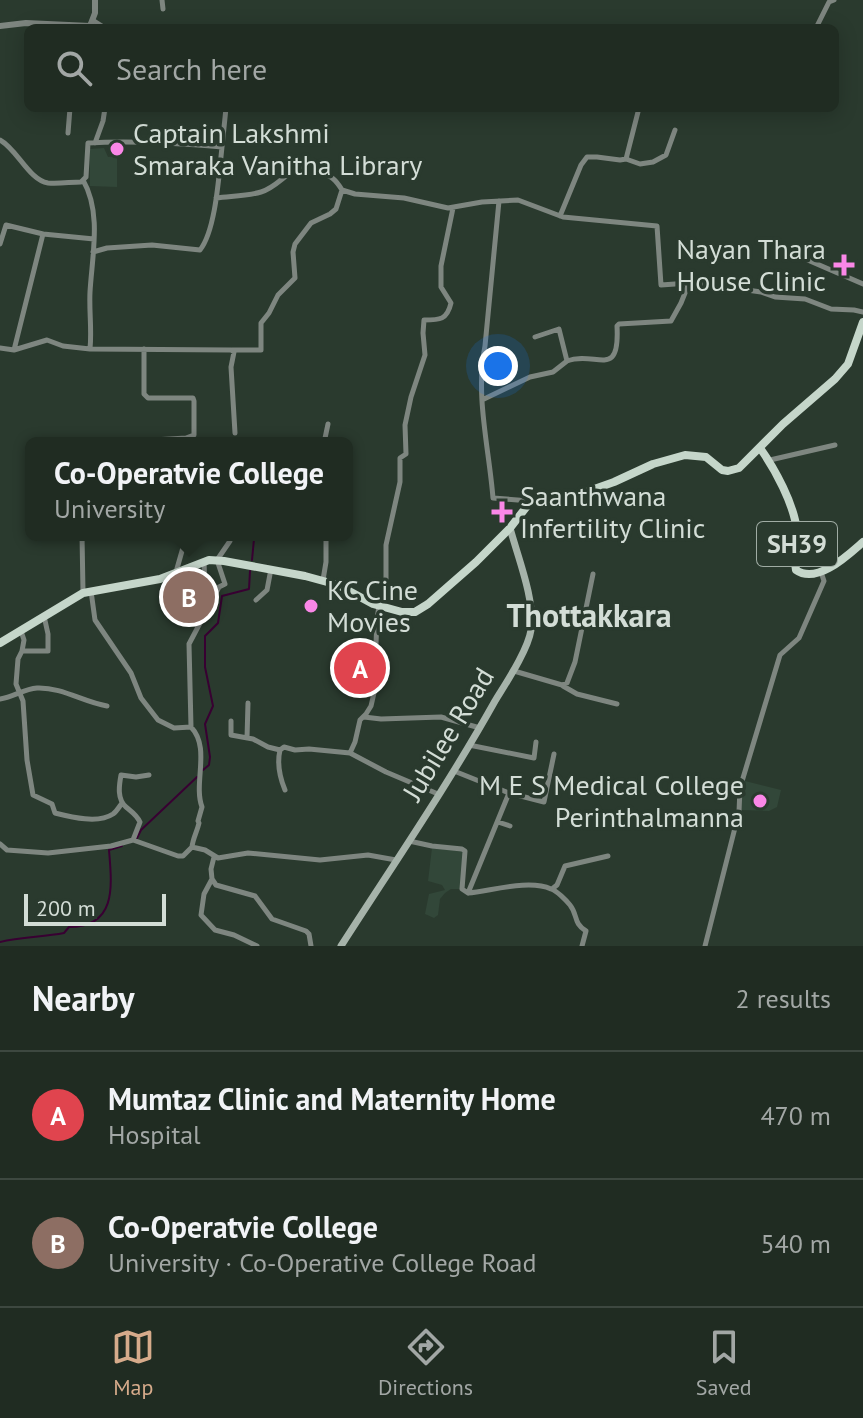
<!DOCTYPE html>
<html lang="en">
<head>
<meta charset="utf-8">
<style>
	body { margin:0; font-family:"PT Sans",sans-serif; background:#2d382f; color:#f1f3f6 }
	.scale { position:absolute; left:24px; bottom:20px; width:142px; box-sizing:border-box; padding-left:8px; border:4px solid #d3ddd6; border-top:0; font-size:22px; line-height:28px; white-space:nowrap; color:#d3ddd6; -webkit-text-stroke:6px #2a3a2e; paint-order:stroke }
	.you { position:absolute; left:498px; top:366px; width:28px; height:28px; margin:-20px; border:6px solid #fff; border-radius:50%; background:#1a73e8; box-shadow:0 0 0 12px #1a73e833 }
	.badge { display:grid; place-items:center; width:52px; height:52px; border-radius:50%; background:#d6ab8b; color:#fff; font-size:26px; font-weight:700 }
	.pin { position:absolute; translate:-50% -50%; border:4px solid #fff; box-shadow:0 2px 8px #0006 }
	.popup { position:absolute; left:25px; top:437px; width:328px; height:104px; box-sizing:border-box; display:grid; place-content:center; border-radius:12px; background:#202c22; filter:drop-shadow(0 2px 6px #0005); font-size:26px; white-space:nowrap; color:#a2a7a5 }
	.popup b { font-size:30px; color:#f1f3f6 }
	.popup::after { content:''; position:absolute; left:50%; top:100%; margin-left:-16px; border:16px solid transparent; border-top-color:#202c22 }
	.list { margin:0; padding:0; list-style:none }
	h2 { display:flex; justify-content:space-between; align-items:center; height:104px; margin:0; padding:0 32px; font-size:34px }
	h2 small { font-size:26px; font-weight:400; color:#a2a7a5 }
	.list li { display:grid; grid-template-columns:52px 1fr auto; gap:24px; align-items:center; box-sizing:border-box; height:128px; padding:0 32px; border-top:2px solid #3d4840 }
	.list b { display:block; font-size:30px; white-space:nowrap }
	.list p { margin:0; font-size:26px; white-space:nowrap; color:#a2a7a5 }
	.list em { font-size:26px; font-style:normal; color:#a2a7a5 }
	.icon { flex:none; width:44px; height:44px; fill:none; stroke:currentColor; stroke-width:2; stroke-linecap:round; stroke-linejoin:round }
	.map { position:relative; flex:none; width:863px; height:946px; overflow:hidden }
	.search { position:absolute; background:#202c22; box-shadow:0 4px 20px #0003; left:24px; right:24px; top:24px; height:88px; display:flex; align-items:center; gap:20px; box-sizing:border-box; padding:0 28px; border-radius:12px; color:#a2a7a5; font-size:30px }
	.sheet { height:360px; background:#202c22 }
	nav { display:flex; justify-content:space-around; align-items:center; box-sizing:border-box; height:112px; border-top:2px solid #3d4840; background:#202c22; font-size:22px; color:#a2a7a5 }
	nav a { display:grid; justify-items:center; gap:4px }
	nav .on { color:#d6ab8b }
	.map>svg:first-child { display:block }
	.built { fill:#324739 }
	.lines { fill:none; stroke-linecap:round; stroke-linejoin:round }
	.stream { stroke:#380032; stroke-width:2 }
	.minor { stroke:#7e8680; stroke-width:5 }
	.tertiary { stroke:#7e8680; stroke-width:6 }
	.secondary { stroke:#a6b3aa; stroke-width:7 }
	.primary { stroke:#c5d6ca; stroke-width:8 }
	.poi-dot { fill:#fa87e7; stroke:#2a3a2e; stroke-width:3 }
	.labels { text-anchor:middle; stroke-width:7; stroke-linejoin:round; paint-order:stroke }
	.shield { fill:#2a3a2e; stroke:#a0aca4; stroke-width:2 }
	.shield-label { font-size:26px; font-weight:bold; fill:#d3ddd6 }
	.poi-label { font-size:28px; fill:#d3ddd6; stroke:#2a3a2e; text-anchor:start }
	.street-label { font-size:28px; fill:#d3ddd6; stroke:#2a3a2e }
	.quarter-label { font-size:32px; font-weight:bold; fill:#d3ddd6; stroke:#2a3a2e }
</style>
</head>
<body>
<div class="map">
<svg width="863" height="946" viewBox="0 0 863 946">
	<rect width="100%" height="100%" fill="#2a3a2e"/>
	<path class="built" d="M 104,148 L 108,157 L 117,156 L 117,187 L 90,186 L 90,149 Z
		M 190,582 L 203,595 L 187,612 L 174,600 Z
		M 745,781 L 781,790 L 777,807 L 769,811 L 741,810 L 742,794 Z
		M 432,848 L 465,851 L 461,889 L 451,889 L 445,893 L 440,899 L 438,915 L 434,918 L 425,914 L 429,894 L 445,890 L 442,885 L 428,881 Z"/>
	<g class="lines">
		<path class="stream" d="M 252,560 L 254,539 L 260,535
			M 203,770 L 209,765 L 210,757 L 205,724 L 213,706 L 205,667 L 205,636 L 218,623 L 222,596 L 249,589 L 250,571
			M 137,838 L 141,830 L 197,777
			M 0,942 C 21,937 43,937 64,933 L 69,927 C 117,927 112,886 109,850 L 122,846"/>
		<path class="minor" d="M 162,0 L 163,9
			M 94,21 L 105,28
			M 816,28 L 829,2 L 834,0
			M 68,133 L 70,108
			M 0,140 C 17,149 29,180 48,183 C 59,184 71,182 81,182 L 86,177 L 88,143 C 133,140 177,143 222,147 C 219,173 216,230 200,250 L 152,245 L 107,248 L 93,252
			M 95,143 L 103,121 L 105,108
			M 222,147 L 226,108
			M 626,159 L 639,108
			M 216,198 C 231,196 247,196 261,192 C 284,185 290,160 318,171 C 331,177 334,177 342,190 L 355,194 L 404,198 L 448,208 L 482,202 L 518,200 L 563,217 L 657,226 L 661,285 L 689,283 L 719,286 L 761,292 L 775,297 L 805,299 L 831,309 L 854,310 L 863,312
			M 499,201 L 485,346 C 475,395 489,448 493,498 L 530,501
			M 560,216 L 581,165 L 587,157 L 597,157 L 620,160 L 626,159 L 640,164 L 653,162 L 666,155 L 675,130
			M 43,234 L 94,239
			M 0,244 L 6,225 L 43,234 L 14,350 L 0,348
			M 787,251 L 863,284
			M 90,349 L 231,350 L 234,352 L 231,367 L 235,433
			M 14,350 L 47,340 L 63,346 L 90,349 C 92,330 89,311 90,292 C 92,256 102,213 83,180
			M 232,350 L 261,350 L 261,323 L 269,313 L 278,295 L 295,278 L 293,252 L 295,244 L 311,223 L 330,214 L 336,209 L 342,190
			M 567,361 C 596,350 620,381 617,326 L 619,324 L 671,321 L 681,303 L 689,283
			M 484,399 L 530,377 L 553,372 L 567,361 L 559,329 L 535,337
			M 105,443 L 186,438 L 194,435 L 194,401 L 193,398 L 148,398 L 144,394 L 144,349
			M 324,443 L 328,424
			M 770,460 L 835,445
			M 82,535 L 83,592
			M 176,572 L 184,544 L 182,535
			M 323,580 L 326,562 L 326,535
			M 91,591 L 95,620 L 131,673 L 141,698 L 158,720 L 174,728 L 191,727 C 211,748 193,783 202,807 L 198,821 L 199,823 C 197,832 193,838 192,847
			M 201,593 L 205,587 L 204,562
			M 256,600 L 267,590 L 271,569
			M 21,631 L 24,640 L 22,651 L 18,659 L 16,684 L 23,701 L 27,760 L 33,795 L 52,804 L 55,813 C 71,817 98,824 113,814 C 117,811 119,807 122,803
			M 22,651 L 48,651 L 48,634 L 44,616
			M 514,671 L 562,685 L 567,683 L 575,662 L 593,574
			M 563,686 L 577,694 L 617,704
			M 0,699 C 13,697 24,689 37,688 C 62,687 83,702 107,706
			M 364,717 L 381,719 L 441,717 L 480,728
			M 231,721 L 231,735 L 253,739 L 268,747 L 280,750
			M 191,727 L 189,644 L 219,587 L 225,584 L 217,560 L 230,541 L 229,535
			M 247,738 L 248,703
			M 469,745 L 534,758 L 536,742
			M 350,753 L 355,742 L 360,720 L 366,714 L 371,706 L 374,693 L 377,619 L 379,606 L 386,595 L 386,545 L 400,482 L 400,458 L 406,454 L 405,425 L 411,397 L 425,355 L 423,333 L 424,320 C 440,320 447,320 451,303 L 441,287 L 441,266 L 453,208
			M 454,771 L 509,793 L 544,802 L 554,754
			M 285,790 C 280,778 277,763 280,750 L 284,747 L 295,750 L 309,749 L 350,753 L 386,772 L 438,794
			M 509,793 L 468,893 C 491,891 529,879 551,889 C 557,891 566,900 570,905 C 578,915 573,923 586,931 L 582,946
			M 498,822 L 510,826
			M 133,840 L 140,822 C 136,814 133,813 126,807 C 117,799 119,786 121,775 L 136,777 L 149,775
			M 409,841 L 432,846 L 462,849 L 465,851 L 462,889 L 468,893
			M 0,844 L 7,850 L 48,853 L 111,846 L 133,840 L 178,856 L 183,856 L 192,847 L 205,850 L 218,858 L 248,853 L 320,860 L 368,855 L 396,860
			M 214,857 L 211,869 L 212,879 L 216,885 L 255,896 L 272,919 L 306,931 L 309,934 L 311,946
			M 212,879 L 204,894 L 201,915 L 215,930 L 234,935 L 257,946
			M 552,889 L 557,885 L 565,866 L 608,856
			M 705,946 L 739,812 L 740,788 L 780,655 L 799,638 L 824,581 L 821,572"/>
		<path class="tertiary" d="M 0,26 L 26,23 L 90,26 L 95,13 L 95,0"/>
		<path class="secondary" d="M 341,946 C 393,865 448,785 495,701 C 506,683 528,650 531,630 C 535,599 518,558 510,528"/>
		<path class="primary" d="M 760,448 C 775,469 794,504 797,531 C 798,544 793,557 796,570 C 817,585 848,555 863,542
			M 0,643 L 83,593 L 160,579 L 209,560 L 224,561 L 305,576 L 338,585 L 373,604 L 402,612 L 415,612 L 428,604 L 476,562 L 510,528 L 531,501 L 583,493 L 614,482 L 653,464 L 685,455 L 706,457 L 722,470 L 728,471 L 739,468 L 783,424 L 835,379 L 848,364 L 863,322"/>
	</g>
	<g class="poi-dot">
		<circle cx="117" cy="149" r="8"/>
		<path d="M840 253h8v8h8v8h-8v8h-8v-8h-8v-8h8z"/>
		<path d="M498 500h8v8h8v8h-8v8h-8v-8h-8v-8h8z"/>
		<circle cx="311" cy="606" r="8"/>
		<circle cx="760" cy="801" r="8"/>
	</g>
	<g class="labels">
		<rect class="shield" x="757" y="522" width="80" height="44" rx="6"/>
		<g class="shield-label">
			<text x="797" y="553">SH39</text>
		</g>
		<g class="poi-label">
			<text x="133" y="143">Captain Lakshmi<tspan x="133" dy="32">Smaraka Vanitha Library</tspan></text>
			<text x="826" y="259" text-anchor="end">Nayan Thara<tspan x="826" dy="32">House Clinic</tspan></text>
			<text x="520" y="506">Saanthwana<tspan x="520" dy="32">Infertility Clinic</tspan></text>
			<text x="327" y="600">KC Cine<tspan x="327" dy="32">Movies</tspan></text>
			<text x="744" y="795" text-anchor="end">M E S Medical College<tspan x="744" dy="32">Perinthalmanna</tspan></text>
		</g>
		<g class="street-label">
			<text transform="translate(448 734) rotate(-59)" y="10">Jubilee Road</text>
		</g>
		<g class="quarter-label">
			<text x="589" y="627">Thottakkara</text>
		</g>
	</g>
</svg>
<div class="scale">200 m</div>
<div class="you"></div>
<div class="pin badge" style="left:360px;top:668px;background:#e0444e">A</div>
<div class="pin badge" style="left:189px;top:597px;background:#8d6e63">B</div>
<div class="popup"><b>Co-Operatvie College</b>University</div>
<div class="search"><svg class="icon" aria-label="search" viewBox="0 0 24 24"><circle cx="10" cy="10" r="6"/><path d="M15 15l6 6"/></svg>Search here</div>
</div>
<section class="sheet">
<h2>Nearby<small>2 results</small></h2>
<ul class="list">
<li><span class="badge" style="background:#e0444e">A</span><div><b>Mumtaz Clinic and Maternity Home</b><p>Hospital</p></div><em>470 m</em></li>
<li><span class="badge" style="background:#8d6e63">B</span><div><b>Co-Operatvie College</b><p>University · Co-Operative College Road</p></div><em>540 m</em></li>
</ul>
</section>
<nav>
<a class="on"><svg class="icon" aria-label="map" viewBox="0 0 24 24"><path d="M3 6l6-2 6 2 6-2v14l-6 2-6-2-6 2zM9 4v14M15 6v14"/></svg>Map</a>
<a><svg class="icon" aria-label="directions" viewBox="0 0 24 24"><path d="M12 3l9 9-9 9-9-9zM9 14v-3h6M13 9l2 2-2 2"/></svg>Directions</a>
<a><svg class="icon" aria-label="saved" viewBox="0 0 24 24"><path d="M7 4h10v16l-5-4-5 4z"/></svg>Saved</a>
</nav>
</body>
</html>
